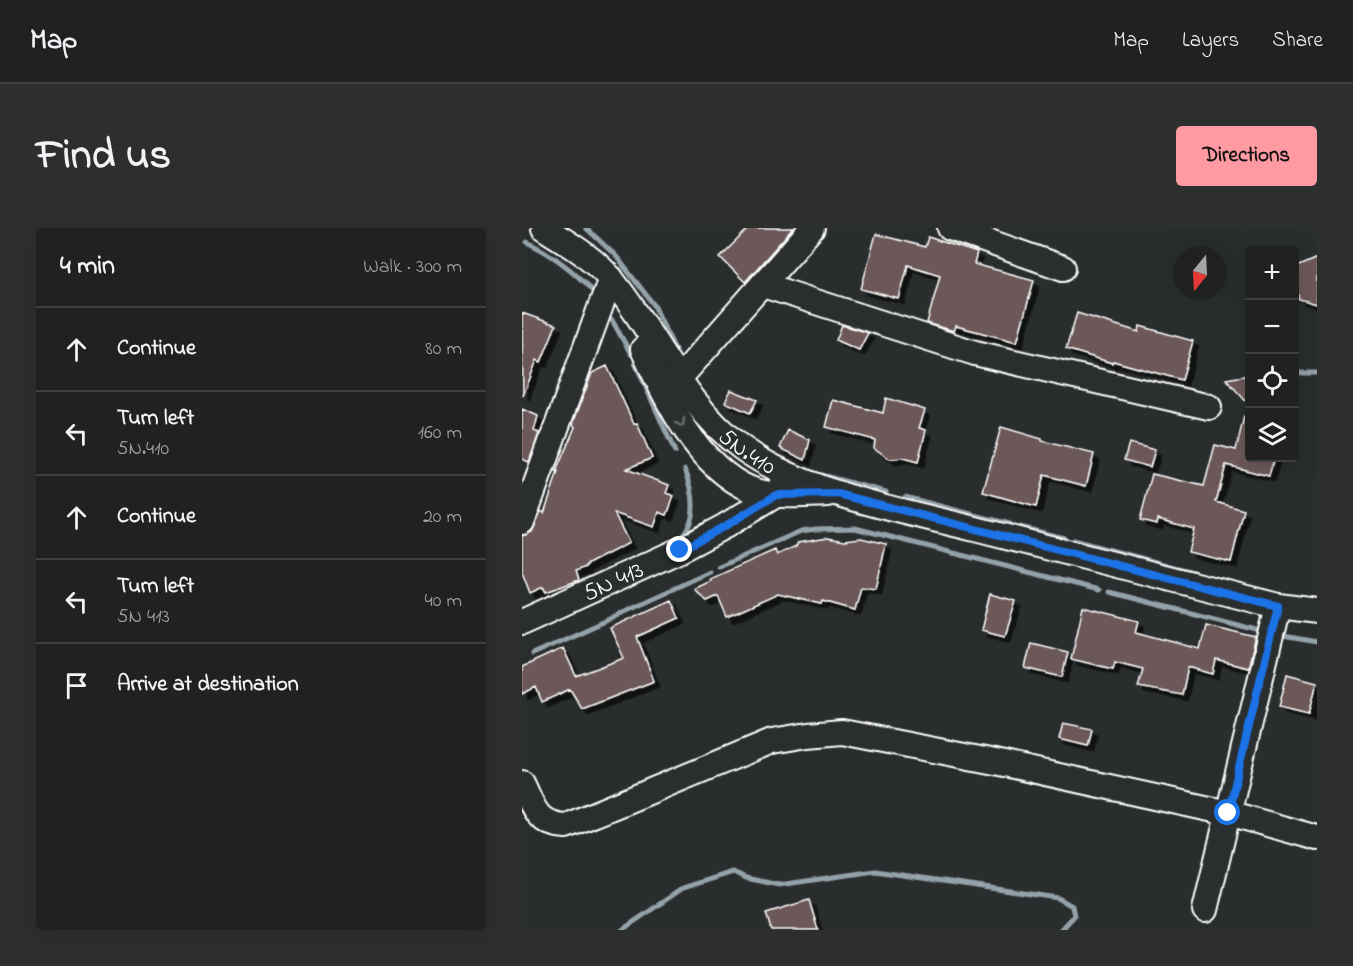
<!DOCTYPE html>
<html lang="en">
<head>
<meta charset="utf-8">
<style>
	body { margin:0; font-family:"Indie Flower",sans-serif; background:#2d2f2f; color:#f1f3f6 }
	.controls { position:absolute; right:18px; top:18px; display:grid; overflow:hidden; border-radius:6px; box-shadow:0 6px 24px #0002 }
	.controls button { width:54px; height:54px; display:grid; place-items:center; padding:0; border:0; border-bottom:2px solid #3d3f40; background:#202222; color:#f1f3f6; font:30px sans-serif }
	.compass { position:absolute; left:651px; top:18px; width:54px; height:54px; border-radius:50%; background:#202222; box-shadow:0 6px 24px #0002; rotate:198deg }
	.stop { position:absolute; width:18px; height:18px; margin:-14px; border:4px solid #1a73e8; border-radius:50%; background:#fff }
	.stop.end { background:#1a73e8; border-color:#fff; box-shadow:0 2px 6px #0008 }
	.list { margin:0; padding:0; list-style:none }
	h2 { display:flex; justify-content:space-between; align-items:center; height:78px; margin:0; padding:0 24px; font-size:26px }
	h2 small { font-size:20px; font-weight:400; color:#a2a4a5 }
	.list li { display:grid; grid-template-columns:39px 1fr auto; gap:18px; align-items:center; box-sizing:border-box; height:84px; padding:0 24px; border-top:2px solid #3d3f40 }
	.list b { display:block; font-size:22px; white-space:nowrap }
	.list p { margin:0; font-size:20px; white-space:nowrap; color:#a2a4a5 }
	.list em { font-size:20px; font-style:normal; color:#a2a4a5 }
	.icon { flex:none; width:33px; height:33px; fill:none; stroke:currentColor; stroke-width:2; stroke-linecap:round; stroke-linejoin:round }
	.map { position:relative; flex:none; width:795px; height:702px; overflow:hidden; border-radius:6px }
	header { display:flex; align-items:center; gap:36px; box-sizing:border-box; height:84px; padding:0 30px; background:#202222; border-bottom:2px solid #3d3f40 }
	header strong { font-size:28px }
	nav { display:flex; gap:33px; margin-inline-start:auto; font-size:21px }
	.intro { display:flex; align-items:center; justify-content:space-between; box-sizing:border-box; height:144px; padding:0 36px }
	h1 { margin:0; font-size:42px }
	.button { padding:15px 27px; border-radius:6px; background:#ff9aa2; color:#111; font-size:21px; font-weight:700 }
	main { display:flex; gap:36px; padding:0 36px }
	aside { flex:1; background:#202222; border-radius:6px; box-shadow:0 6px 24px #0002 }
	.map>svg:first-child { display:block }
	.lines { fill:none; stroke-linecap:round; stroke-linejoin:round }
	.stream { stroke:#94a2a9; stroke-width:5 }
	.building { fill:#6c5958; stroke:#fff; stroke-width:1.5; filter:url(#shadow) }
	.minor-casing { stroke:#fff; stroke-width:28 }
	.minor { stroke:#2a2d2e; stroke-width:24 }
	.oneway { stroke:#6a6c6d }
	.route { stroke:#1a73e8; stroke-width:8 }
	.labels { text-anchor:middle; stroke-width:5; stroke-linejoin:round; paint-order:stroke }
	.street-label { font-size:24px; fill:#fff; stroke:#2a2d2e }
</style>
</head>
<body>
<header>
<strong>Map</strong>
<nav><a>Map</a><a>Layers</a><a>Share</a></nav>
</header>
<div class="intro"><h1>Find us</h1><a class="button">Directions</a></div>
<main>
<aside>
<h2>4 min<small>Walk · 300 m</small></h2>
<ul class="list">
<li><svg class="icon" aria-label="ahead" viewBox="0 0 24 24"><path d="M12 20V5M6 11l6-6 6 6"/></svg><div><b>Continue</b></div><em>80 m</em></li>
<li><svg class="icon" aria-label="left" viewBox="0 0 24 24"><path d="M17 20v-9H6M10 6l-5 5 5 5"/></svg><div><b>Turn left</b><p>5N.410</p></div><em>160 m</em></li>
<li><svg class="icon" aria-label="ahead" viewBox="0 0 24 24"><path d="M12 20V5M6 11l6-6 6 6"/></svg><div><b>Continue</b></div><em>20 m</em></li>
<li><svg class="icon" aria-label="left" viewBox="0 0 24 24"><path d="M17 20v-9H6M10 6l-5 5 5 5"/></svg><div><b>Turn left</b><p>5N 413</p></div><em>40 m</em></li>
<li><svg class="icon" aria-label="arrive" viewBox="0 0 24 24"><path d="M6 21V4h12l-3 4 3 4H6"/></svg><div><b>Arrive at destination</b></div></li>
</ul>
</aside>
<div class="map">
<svg width="795" height="702" viewBox="0 0 795 702">
	<defs>
		<filter id="shadow"><feDropShadow dx="5.5" dy="5.5" stdDeviation="0" flood-color="#0009"/></filter>
	</defs>
	<rect width="100%" height="100%" fill="#2a2d2e"/>
	<filter id="ink" filterUnits="userSpaceOnUse"><feTurbulence type="fractalNoise" baseFrequency=".0167" numOctaves="2"/><feDisplacementMap in="SourceGraphic" scale="12" xChannelSelector="R" yChannelSelector="G"/><feConvolveMatrix kernelMatrix="1 2 1 2 8 2 1 2 1" color-interpolation-filters="sRGB"/></filter>
	<g filter="url(#ink)">
		<g class="lines">
			<path class="stream" d="M 64,0 L 94,28 L 132,77 L 156,128
				M 5,14 C 32,27 55,45 75,68
				M 90,92 L 109,126
				M 113,135 L 153,224
				M 772,145 L 795,145
				M 299,247 L 364,264
				M 383,269 L 488,296
				M 498,299 L 542,310
				M 157,310 C 178,292 172,264 163,241
				M 551,312 L 671,344
				M 197,339 L 279,303 L 294,301 L 333,300 L 577,362
				M 587,364 L 743,404
				M 105,382 L 188,344
				M 90,390 L 103,383
				M 755,407 L 795,414
				M 10,426 L 88,391
				M 100,702 L 161,660 L 211,644 L 224,650 L 257,657 L 353,643 L 536,670 L 550,678 L 552,688 L 539,702"/>
		</g>
		<path class="building" d="M 227,0 L 271,0 L 223,54 L 198,29 Z
			M 354,6 L 403,19 L 406,9 L 455,25 L 452,36 L 512,52 L 495,114 L 434,98 L 432,103 L 405,95 L 418,47 L 386,37 L 377,71 L 339,61 Z
			M 795,30 L 795,76 L 777,71 L 776,67 L 772,68 L 772,40 Z
			M 0,85 L 34,97 L 19,134 L 15,132 L 1,168 Z
			M 555,85 L 617,104 L 618,98 L 671,113 L 660,152 L 591,133 L 590,135 L 544,121 Z
			M 320,97 L 346,105 L 337,122 L 314,112 Z
			M 85,138 L 112,196 L 115,195 L 130,230 L 104,241 L 147,257 L 144,265 L 152,268 L 145,287 L 137,284 L 132,299 L 92,285 L 107,315 L 64,337 L 64,339 L 54,343 L 57,352 L 24,364 L 21,359 L 8,365 L 0,344 L 0,308 L 10,304 L 19,283 L 22,285 L 36,244 L 34,244 L 53,199 L 51,196 L 70,145 Z
			M 728,147 L 728,178 L 704,151 Z
			M 209,162 L 235,172 L 228,185 L 203,174 Z
			M 364,170 L 403,182 L 397,200 L 404,202 L 396,234 L 381,230 L 368,231 L 352,220 L 353,212 L 304,199 L 311,172 L 361,185 Z
			M 0,181 L 16,188 L 12,203 L 17,205 L 7,234 L 0,231 Z
			M 722,188 L 728,189 L 728,230 L 752,230 L 747,248 L 704,237 L 694,274 L 722,282 L 709,334 L 666,324 L 672,301 L 636,291 L 635,296 L 618,292 L 630,246 L 682,258 L 693,217 L 714,222 Z
			M 479,199 L 520,211 L 520,213 L 572,226 L 564,258 L 522,247 L 514,279 L 461,264 Z
			M 266,202 L 288,212 L 283,232 L 258,220 Z
			M 607,215 L 633,222 L 628,239 L 602,232 Z
			M 306,309 L 323,312 L 339,310 L 364,316 L 354,361 L 339,359 L 333,382 L 301,373 L 300,376 L 256,366 L 205,389 L 196,368 L 185,373 L 172,361 L 189,353 L 188,351 L 253,322 L 255,327 L 274,318 L 276,314 Z
			M 468,366 L 494,373 L 483,408 L 459,402 Z
			M 149,372 L 157,390 L 115,409 L 132,453 L 60,481 L 48,461 L 20,474 L 14,459 L 0,466 L 0,439 L 41,420 L 54,448 L 102,430 L 88,400 Z
			M 561,379 L 617,393 L 614,404 L 678,421 L 684,397 L 734,409 L 726,440 L 694,432 L 691,446 L 666,439 L 660,467 L 616,459 L 621,441 L 593,434 L 591,441 L 549,431 Z
			M 509,415 L 546,424 L 540,449 L 503,440 Z
			M 765,446 L 795,454 L 787,486 L 757,479 Z
			M 541,495 L 570,501 L 566,518 L 537,511 Z
			M 287,672 L 296,702 L 249,702 L 244,685 Z"/>
		<g class="lines">
			<g class="minor-casing">
				<g id="minor">
					<path id="s1" d="M 22,0 C 46,15 72,30 90,52 C 135,107 161,177 220,220 C 284,266 378,282 453,301 C 554,327 655,352 756,378 L 795,383"/>
					<path d="M 428,0 L 541,40"/>
					<path d="M 241,57 L 453,125 L 687,179"/>
					<path d="M 121,121 C 143,170 176,239 228,261 C 252,270 281,267 306,266"/>
					<path d="M 147,162 L 290,0"/>
					<path d="M 0,294 L 89,50"/>
					<path id="s2" d="M 0,394 L 158,322 L 203,298 L 254,267 L 258,260"/>
					<path d="M 0,555 C 12,579 13,596 44,598 L 250,513 L 286,507 L 320,504 L 473,534 L 706,585 L 795,610"/>
					<path d="M 683,682 L 756,378"/>
				</g>
			</g>
			<use href="#minor" class="minor"/>
		</g>
		<defs><path id="oneway-chevron" d="M-2-3.5L2.5 0L-2 3.5" fill="none" stroke-width="1.6" stroke-linecap="round" stroke-linejoin="round" transform="scale(1.5)"/></defs>
		<use class="oneway" href="#oneway-chevron" transform="translate(159 195) rotate(61)"/>
	</g>
	<g class="lines" filter="url(#ink)">
		<path class="route" d="M 158,322 L 203,298 L 254,267 L 316,266 L 756,378 L 706,585"/>
	</g>
	<g class="labels">
		<g class="street-label">
			<text dy="8" stroke="none"><textPath href="#s1" startOffset="306">5N.410</textPath></text>
			<text dy="8" stroke="none"><textPath href="#s2" startOffset="100">5N 413</textPath></text>
		</g>
	</g>
</svg>
<div class="controls">
<button>+</button>
<button>−</button>
<button><svg class="icon" aria-label="locate" viewBox="0 0 24 24"><circle cx="12" cy="12" r="6"/><path d="M12 2v4M12 18v4M2 12h4M18 12h4"/></svg></button>
<button><svg class="icon" aria-label="layers" viewBox="0 0 24 24"><path d="M12 4l9 5-9 5-9-5zM3 14l9 5 9-5"/></svg></button>
</div>
<svg class="compass" viewBox="-18 -18 36 36"><path d="M0-13l5 13h-10z" fill="#e53935"/><path d="M0 13l5-13h-10z" fill="#a2a4a5"/></svg>
<div class="stop" style="left:706px;top:585px"></div>
<div class="stop end" style="left:158px;top:322px"></div>
</div>
</main>
</body>
</html>
